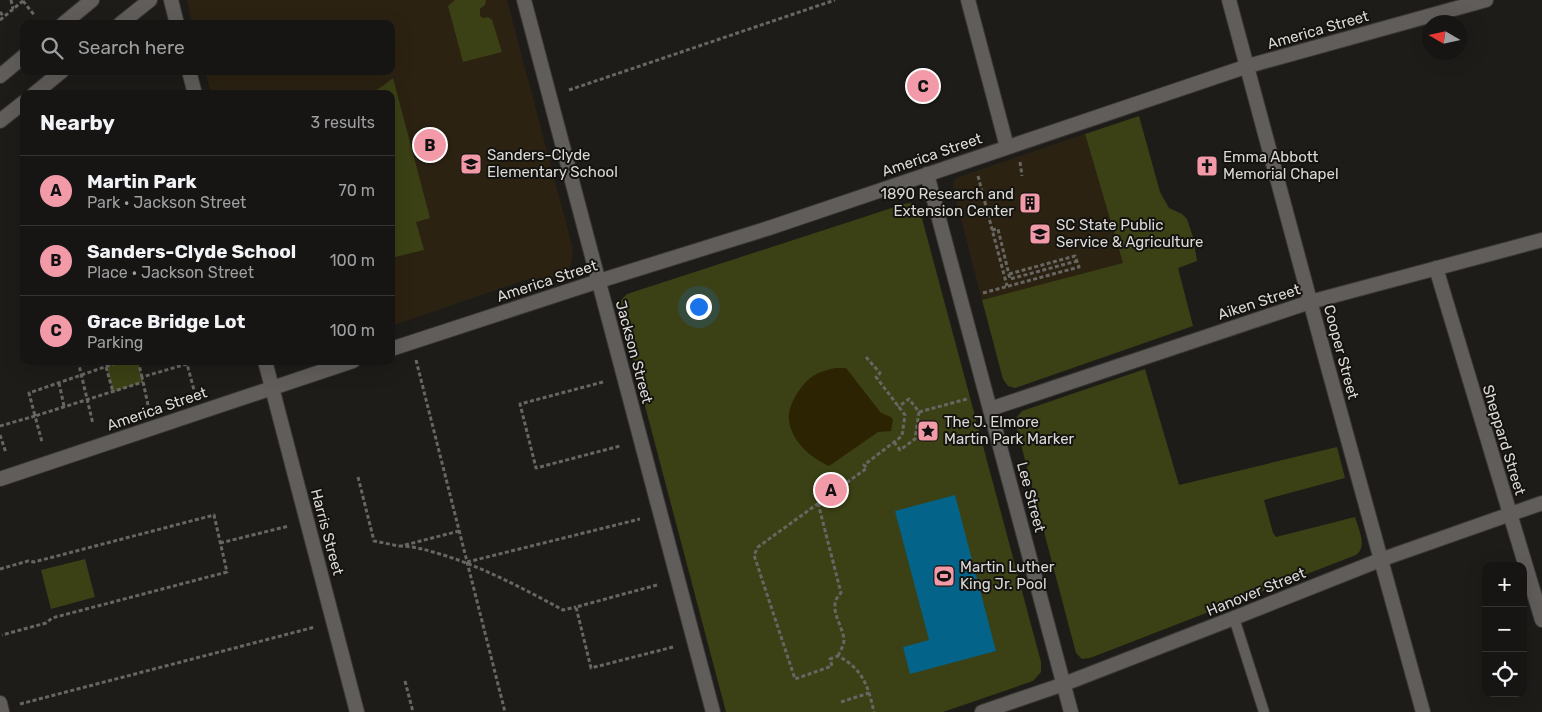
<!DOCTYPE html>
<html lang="en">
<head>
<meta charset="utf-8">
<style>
	body { margin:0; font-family:Rubik,sans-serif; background:#232221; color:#f1f3f6 }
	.controls { position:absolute; right:15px; bottom:15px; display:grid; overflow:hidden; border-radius:10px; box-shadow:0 5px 20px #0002 }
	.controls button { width:45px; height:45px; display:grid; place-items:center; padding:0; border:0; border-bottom:1px solid #353433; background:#161513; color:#f1f3f6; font:25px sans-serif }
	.compass { position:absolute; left:1422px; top:15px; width:45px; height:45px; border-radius:50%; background:#161513; box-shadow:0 5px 20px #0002; rotate:279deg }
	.you { position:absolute; left:698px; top:306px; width:18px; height:18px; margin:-12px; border:4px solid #fff; border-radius:50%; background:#1a73e8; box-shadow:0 0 0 8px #1a73e833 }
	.badge { display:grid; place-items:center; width:32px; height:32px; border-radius:50%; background:#f39aa9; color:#111; font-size:16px; font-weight:700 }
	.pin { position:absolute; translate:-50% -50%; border:2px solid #fff; box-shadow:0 1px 5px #0006 }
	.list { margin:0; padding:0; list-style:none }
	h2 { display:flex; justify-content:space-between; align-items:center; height:65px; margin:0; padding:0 20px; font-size:21px }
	h2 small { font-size:16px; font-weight:400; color:#9e9fa0 }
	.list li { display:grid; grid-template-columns:32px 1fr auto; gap:15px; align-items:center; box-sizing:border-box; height:70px; padding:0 20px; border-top:1px solid #353433 }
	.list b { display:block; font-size:19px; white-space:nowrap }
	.list p { margin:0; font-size:16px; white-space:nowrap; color:#9e9fa0 }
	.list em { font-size:16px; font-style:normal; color:#9e9fa0 }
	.icon { flex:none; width:28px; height:28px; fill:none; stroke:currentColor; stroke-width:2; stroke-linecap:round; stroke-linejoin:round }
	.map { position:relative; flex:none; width:1542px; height:712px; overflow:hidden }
	.search { position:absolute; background:#161513; box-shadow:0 5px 20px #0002; left:20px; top:20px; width:375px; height:55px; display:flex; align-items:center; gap:12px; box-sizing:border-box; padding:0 18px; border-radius:10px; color:#9e9fa0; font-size:19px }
	.panel { position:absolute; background:#161513; box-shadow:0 5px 20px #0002; left:20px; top:90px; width:375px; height:275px; border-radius:10px }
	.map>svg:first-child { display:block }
	.education { fill:#2b2212 }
	.green { fill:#3b4115 }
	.sand { fill:#2b2302 }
	.water { fill:#036388 }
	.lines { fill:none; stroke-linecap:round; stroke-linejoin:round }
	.service-casing { stroke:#3b3937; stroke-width:12 }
	.minor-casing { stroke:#3b3937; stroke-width:16 }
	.secondary-casing { stroke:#3b3937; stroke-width:16 }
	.path { stroke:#686663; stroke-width:3; stroke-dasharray:4 2.5; stroke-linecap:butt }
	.service { stroke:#605d5a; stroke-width:10 }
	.minor { stroke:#605d5a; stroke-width:14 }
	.secondary { stroke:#605d5a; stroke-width:14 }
	.labels { text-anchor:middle; stroke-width:4; stroke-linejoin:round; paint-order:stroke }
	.street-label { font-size:15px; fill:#dbd9d7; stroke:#151310 }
	.poi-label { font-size:15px; fill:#dbd9d7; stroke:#151310; text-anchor:start }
</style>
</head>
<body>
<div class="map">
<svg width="1542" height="712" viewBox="0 0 1542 712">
	<rect width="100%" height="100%" fill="#1e1c19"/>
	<path class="education" d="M 187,0 L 507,0 L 569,234 L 573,252 L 570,270 L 543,282 L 531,278 L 391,326 L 391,94 L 211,94 L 205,71 L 391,71 L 391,24 L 192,24 Z
		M 1085,134 L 1123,263 L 982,300 L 953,189 L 954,180 L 959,177 Z"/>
	<path class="green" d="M 455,0 L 486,0 L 485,5 L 480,9 L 480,16 L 483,18 L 488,17 L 492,20 L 502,52 L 463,62 L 448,6 Z
		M 393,78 L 430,218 L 416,222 L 424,250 L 391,258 L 391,94 L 370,94 L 384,85 Z
		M 1139,116 L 1160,192 L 1169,208 L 1182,214 L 1187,219 L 1193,237 L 1197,261 L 1178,268 L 1193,326 L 1015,388 L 1008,386 L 1003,379 L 982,300 L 1123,263 L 1085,134 Z
		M 912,203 L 918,208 L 920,211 L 1041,662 L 1041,672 L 1033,681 L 943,712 L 726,712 L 622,319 L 621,300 L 627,294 L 904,204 Z
		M 122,361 L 138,361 L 143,382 L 113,392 L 106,367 Z
		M 1145,369 L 1179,485 L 1337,447 L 1345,478 L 1264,500 L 1273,533 L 1276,537 L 1355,517 C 1358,528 1368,547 1356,555 L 1090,658 L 1082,659 L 1076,653 L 1015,422 L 1017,417 L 1022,411 Z
		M 85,559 L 95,597 L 51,609 L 41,570 Z"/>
	<path class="sand" d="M 835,368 L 846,368 L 881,413 L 891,417 L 893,420 L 891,431 L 878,432 L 829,466 C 811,458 791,441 789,420 C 787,406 801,384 813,376 C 819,372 827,370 835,368 Z"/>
	<path class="water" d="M 955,495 L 996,651 L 910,674 L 903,647 L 929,640 L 895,511 Z"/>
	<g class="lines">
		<g class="service-casing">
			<path id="service" d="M 1234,618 L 1264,712"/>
		</g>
		<g class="minor-casing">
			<path id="minor" d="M 171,0 L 177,24
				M 524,0 L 713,712
				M 968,0 L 1007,147
				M 1229,0 L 1327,364 L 1423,712
				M 189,71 L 195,94
				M 927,174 L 1071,712
				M 1436,268 L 1542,620
				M 391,349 L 599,281 L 769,228 L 1248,66 L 1486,0
				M 265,361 L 357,712
				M 990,409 L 1310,302 L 1542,240
				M 0,479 L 353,361
				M 0,703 L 2,712
				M 982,712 L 1064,684 L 1234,618 L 1380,560 L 1542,503"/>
		</g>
		<g class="secondary-casing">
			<path id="secondary" d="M 63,24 L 92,0
				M 120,24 L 150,0
				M 0,76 L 24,56
				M 34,94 L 62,71
				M 0,121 L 24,102"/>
		</g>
		<path class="path" d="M 11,0 L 13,9
			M 23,1 L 35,16
			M 0,12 L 4,17
			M 0,20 L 24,0
			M 569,90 L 835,0
			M 1020,162 L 1022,176
			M 978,176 L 1007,286
			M 992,230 L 998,229 L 1010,279 L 1077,261
			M 983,293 L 1079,267 L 1075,256 L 1009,274
			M 866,357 L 880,373 L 876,377 L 905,415 L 902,436 L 864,465 L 867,468 L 758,547 L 754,555 L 795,679 L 832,666 L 830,659 L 838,656 C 863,669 868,686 874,712
			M 416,360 L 505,712
			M 78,361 L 93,424
			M 122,361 L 29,393 L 35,416 L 143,382
			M 138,361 L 142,377
			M 106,367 L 113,392
			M 603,382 L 520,404 L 536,468 L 620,446
			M 59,383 L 64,406
			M 148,405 L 142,377 L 187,364 L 194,390
			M 919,412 L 967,399
			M 0,426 L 35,416 L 42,442
			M 0,435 L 6,453
			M 894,442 L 900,450 L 915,439 L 919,412 L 909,399 L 898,407
			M 358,477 L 374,541 L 399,546
			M 818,503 L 841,593 C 826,607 843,625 844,640 C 844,646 840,651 838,656
			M 220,543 L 289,526
			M 405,545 L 459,531
			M 399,546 C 414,546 426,550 440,554 C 483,567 524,589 563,610 L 576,607
			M 467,562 L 640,519
			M 0,569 L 28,561 L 34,562 L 214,515 L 227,572 L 52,618 L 46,623 L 2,635
			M 657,585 L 576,607 L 591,668 L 673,647
			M 405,681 L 413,712
			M 841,702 L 869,693
			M 20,704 L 315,627"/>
		<use href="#service" class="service"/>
		<use href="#minor" class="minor"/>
		<use href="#secondary" class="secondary"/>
	</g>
	<defs>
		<g id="school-square" transform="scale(1.125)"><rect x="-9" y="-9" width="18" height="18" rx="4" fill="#f39aa9" stroke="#151310"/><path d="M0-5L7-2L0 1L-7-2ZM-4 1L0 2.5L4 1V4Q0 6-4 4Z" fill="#111"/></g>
		<g id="church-square" transform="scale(1.125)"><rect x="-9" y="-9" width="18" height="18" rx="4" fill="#f39aa9" stroke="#151310"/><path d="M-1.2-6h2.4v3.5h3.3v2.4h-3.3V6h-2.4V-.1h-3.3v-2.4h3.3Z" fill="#111"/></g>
		<g id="building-square" transform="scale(1.125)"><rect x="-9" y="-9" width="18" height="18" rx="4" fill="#f39aa9" stroke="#151310"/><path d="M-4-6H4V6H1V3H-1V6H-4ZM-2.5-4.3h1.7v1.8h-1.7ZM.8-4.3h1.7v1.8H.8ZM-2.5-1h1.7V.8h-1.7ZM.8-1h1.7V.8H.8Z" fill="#111"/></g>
		<g id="university-square" transform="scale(1.125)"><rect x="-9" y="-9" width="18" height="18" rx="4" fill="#f39aa9" stroke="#151310"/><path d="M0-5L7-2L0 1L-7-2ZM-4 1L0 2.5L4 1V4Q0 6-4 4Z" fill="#111"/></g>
		<g id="sight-square" transform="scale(1.125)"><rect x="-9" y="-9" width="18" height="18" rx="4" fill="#f39aa9" stroke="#151310"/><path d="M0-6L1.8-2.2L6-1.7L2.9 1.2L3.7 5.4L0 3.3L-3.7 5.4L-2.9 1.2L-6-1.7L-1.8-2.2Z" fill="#111"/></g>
		<g id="stadium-square" transform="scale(1.125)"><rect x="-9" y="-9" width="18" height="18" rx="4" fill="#f39aa9" stroke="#151310"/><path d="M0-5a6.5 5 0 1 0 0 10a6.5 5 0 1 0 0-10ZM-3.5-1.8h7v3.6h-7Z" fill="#111"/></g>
	</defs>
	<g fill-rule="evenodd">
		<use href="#school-square" x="471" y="164"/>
		<use href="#church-square" x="1207" y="166"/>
		<use href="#building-square" x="1030" y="203"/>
		<use href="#university-square" x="1040" y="234"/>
		<use href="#sight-square" x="928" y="431"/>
		<use href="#stadium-square" x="944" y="576"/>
	</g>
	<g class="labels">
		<g class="street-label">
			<text transform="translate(1318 30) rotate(-16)" y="5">America Street</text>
			<text transform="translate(932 155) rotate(-19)" y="5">America Street</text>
			<text transform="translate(547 281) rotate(-18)" y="5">America Street</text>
			<text transform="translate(1259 302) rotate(-18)" y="5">Aiken Street</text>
			<text transform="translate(634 352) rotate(75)" y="5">Jackson Street</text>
			<text transform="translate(1341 352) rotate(75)" y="5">Cooper Street</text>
			<text transform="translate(157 409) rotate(-19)" y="5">America Street</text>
			<text transform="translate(1504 440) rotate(73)" y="5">Sheppard Street</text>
			<text transform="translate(1031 497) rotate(75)" y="5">Lee Street</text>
			<text transform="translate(327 532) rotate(75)" y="5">Harris Street</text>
			<text transform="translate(1256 592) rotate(-22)" y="5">Hanover Street</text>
		</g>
		<g class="poi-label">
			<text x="487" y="160">Sanders-Clyde<tspan x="487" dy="17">Elementary School</tspan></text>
			<text x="1223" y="162">Emma Abbott<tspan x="1223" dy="17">Memorial Chapel</tspan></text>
			<text x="1014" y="199" text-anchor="end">1890 Research and<tspan x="1014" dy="17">Extension Center</tspan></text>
			<text x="1056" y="230">SC State Public<tspan x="1056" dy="17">Service &amp; Agriculture</tspan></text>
			<text x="944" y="427">The J. Elmore<tspan x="944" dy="17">Martin Park Marker</tspan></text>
			<text x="960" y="572">Martin Luther<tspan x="960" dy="17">King Jr. Pool</tspan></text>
		</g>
	</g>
</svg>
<div class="controls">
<button>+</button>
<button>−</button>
<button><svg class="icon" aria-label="locate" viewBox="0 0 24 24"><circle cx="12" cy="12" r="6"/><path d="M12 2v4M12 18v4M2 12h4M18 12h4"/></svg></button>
</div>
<svg class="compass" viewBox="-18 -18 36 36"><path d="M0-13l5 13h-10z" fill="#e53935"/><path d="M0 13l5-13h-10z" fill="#9e9fa0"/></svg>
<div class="you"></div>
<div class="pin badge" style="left:831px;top:490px">A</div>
<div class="pin badge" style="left:430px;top:145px">B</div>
<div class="pin badge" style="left:923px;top:86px">C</div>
<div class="search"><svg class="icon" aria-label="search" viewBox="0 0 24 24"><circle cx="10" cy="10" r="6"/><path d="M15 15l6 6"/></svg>Search here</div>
<section class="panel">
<h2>Nearby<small>3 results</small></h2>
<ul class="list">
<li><span class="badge">A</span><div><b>Martin Park</b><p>Park · Jackson Street</p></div><em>70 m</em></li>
<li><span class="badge">B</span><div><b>Sanders-Clyde School</b><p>Place · Jackson Street</p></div><em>100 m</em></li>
<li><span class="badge">C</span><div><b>Grace Bridge Lot</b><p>Parking</p></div><em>100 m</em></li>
</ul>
</section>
</div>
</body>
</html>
